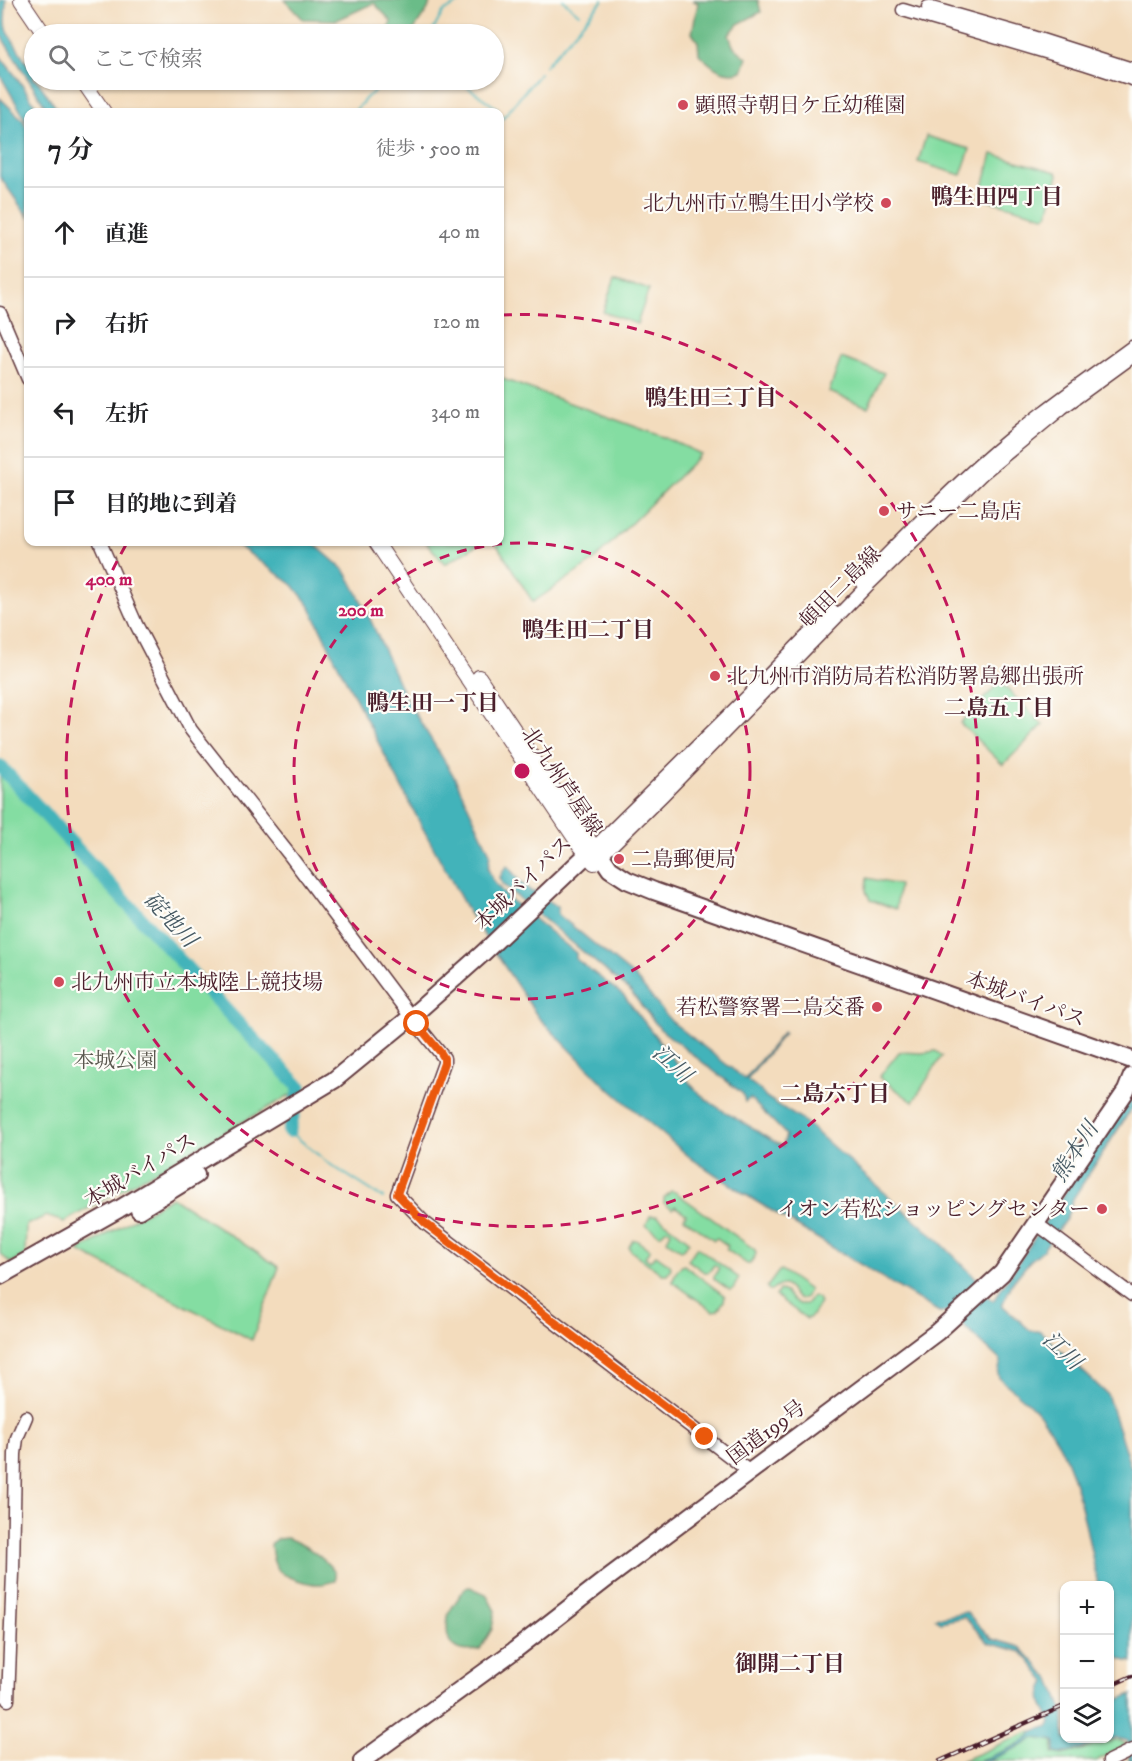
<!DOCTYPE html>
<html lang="ja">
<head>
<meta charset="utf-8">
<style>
	body { margin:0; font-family:"IM FELL DW Pica","Noto Serif JP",serif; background:#f2f2f2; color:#202124 }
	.controls { position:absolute; right:18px; bottom:18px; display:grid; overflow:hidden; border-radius:12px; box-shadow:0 2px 4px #0004 }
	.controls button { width:54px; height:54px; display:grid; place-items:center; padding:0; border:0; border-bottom:2px solid #e0e0e0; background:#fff; color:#202124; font:30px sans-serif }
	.stop { position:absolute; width:18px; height:18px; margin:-14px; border:4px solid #ea580c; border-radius:50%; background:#fff }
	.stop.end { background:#ea580c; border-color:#fff; box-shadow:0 2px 6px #0008 }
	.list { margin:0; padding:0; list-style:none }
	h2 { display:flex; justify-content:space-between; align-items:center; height:78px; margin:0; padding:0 24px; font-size:26px }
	h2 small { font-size:20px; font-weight:400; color:#757577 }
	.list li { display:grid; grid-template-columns:39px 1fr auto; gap:18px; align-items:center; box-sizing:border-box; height:90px; padding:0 24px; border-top:2px solid #e0e0e0 }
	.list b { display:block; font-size:22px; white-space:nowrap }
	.list em { font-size:20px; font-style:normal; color:#757577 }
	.icon { flex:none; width:33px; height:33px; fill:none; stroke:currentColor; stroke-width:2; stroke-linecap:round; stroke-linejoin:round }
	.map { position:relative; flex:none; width:1132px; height:1761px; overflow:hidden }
	.search { position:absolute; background:#fff; box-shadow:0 2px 4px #0004; left:24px; top:24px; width:480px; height:66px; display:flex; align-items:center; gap:15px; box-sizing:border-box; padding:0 21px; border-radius:33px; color:#757577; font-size:22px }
	.panel { position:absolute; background:#fff; box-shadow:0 2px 4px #0004; left:24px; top:108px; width:480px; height:438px; border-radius:12px }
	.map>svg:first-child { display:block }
	.green { fill:#84dda2; stroke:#677e66; stroke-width:1.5 }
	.forest { fill:#6bbc88; stroke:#5a6e5a; stroke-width:1.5 }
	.water { fill:#43b3ba; stroke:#466972; stroke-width:1.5 }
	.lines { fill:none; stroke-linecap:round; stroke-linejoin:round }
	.stream { stroke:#43b3ba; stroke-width:2 }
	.river { stroke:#43b3ba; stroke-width:14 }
	.secondary-casing { stroke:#633b41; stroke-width:15 }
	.primary-casing { stroke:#633b41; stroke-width:16 }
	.highway-casing { stroke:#633b41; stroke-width:20 }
	.secondary { stroke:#fff; stroke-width:12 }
	.primary { stroke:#fff; stroke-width:14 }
	.highway { stroke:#fff; stroke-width:16 }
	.rail-casing { stroke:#4a1f2b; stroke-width:4.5 }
	.rail { stroke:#fdfcf7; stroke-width:2; stroke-dasharray:7; stroke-linecap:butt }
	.route { stroke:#ea580c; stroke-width:8 }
	.ring { fill:none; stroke:#c2185b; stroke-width:3; stroke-dasharray:10 8 }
	.poi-dot { fill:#d1495b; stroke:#fdfcf7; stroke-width:2 }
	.labels { text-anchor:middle; stroke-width:4.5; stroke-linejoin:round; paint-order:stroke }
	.poi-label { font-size:21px; fill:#4a1f2b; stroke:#fdfcf7; text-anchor:start }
	.street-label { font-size:21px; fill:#4a1f2b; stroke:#fdfcf7 }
	.park-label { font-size:21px; fill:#5b584f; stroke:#fdfcf7 }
	.neighbourhood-label { font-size:22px; font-weight:bold; fill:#4a1f2b; stroke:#fdfcf7 }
	.water-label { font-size:22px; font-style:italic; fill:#475a64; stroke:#fdfcf7 }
	.centre { fill:#c2185b; stroke:#fdfcf7; stroke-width:3 }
	.ring-label { font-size:18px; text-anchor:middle; font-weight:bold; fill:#c2185b; stroke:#fdfcf7; stroke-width:4.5; stroke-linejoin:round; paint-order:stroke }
</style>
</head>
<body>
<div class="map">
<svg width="1132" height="1761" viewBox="0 0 1132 1761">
	<rect width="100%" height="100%" fill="#fdfcf7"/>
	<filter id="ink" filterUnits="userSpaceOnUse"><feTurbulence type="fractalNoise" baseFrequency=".0167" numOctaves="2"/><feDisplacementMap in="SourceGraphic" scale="12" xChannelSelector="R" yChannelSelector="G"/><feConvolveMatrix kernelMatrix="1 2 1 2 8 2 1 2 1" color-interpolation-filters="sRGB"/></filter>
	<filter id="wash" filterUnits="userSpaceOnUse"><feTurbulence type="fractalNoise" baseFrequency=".008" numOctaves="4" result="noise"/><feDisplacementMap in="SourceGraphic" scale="24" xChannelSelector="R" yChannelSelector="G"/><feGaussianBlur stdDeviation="1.35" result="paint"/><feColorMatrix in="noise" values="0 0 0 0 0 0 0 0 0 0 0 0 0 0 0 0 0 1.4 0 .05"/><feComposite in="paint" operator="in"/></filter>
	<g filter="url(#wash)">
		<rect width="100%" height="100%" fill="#f3dcbd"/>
		<path class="green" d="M 926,136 L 970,149 L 961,175 L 918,162 Z
			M 992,154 L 1056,172 L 1058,175 L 1048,214 L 1044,216 L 980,198 Z
			M 615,277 L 649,289 L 637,324 L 603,312 Z
			M 841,358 L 884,373 L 868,407 L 829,392 Z
			M 500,378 L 664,437 L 701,454 L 592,562 L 533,602 L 495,542 L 500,542 Z
			M 426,542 L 482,542 L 445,564 Z
			M 1000,682 L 1043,725 L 1003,765 L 960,723 Z
			M 0,768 L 35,808 L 296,1086 L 296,1092 L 64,1222 L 46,1216 L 26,1225 L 25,1255 L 11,1263 L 0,1254 Z
			M 867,878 L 899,885 L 896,909 L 870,900 L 866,891 Z
			M 936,1051 L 942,1056 L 913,1102 L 879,1077 L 899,1052 L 922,1053 Z
			M 671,1191 L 675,1192 L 755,1250 L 756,1254 L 750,1264 L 747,1264 L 726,1249 L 728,1246 L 717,1238 L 714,1240 L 684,1218 L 686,1214 L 675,1206 L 673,1209 L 664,1203 L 664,1198 Z
			M 172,1197 L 279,1267 L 252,1340 L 78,1251 Z
			M 650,1216 L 657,1216 L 689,1241 L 684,1249 L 681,1250 L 667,1240 L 671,1232 L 667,1229 L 660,1235 L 646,1225 Z
			M 633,1240 L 636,1240 L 650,1250 L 645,1257 L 650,1261 L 656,1255 L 670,1265 L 671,1268 L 667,1274 L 662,1274 L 631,1251 L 629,1247 Z
			M 697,1247 L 739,1278 L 733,1289 L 730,1290 L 714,1279 L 714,1276 L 719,1268 L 714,1265 L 709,1272 L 704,1272 L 688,1260 Z
			M 684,1265 L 725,1296 L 724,1301 L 718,1310 L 713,1311 L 673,1282 C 673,1276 678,1267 684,1265 Z
			M 781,1270 L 809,1290 L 805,1298 L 798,1299 C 788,1289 788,1278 771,1291 L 768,1289 L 767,1287 L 779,1271 Z
			M 779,1290 C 790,1291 788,1299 797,1304 L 806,1304 L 813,1296 L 818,1298 L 820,1303 L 811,1317 L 807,1319 L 776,1296 Z
			M 1031,1731 L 1054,1742 L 1053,1753 L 1062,1755 L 1119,1740 L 1127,1745 L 1096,1761 L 961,1761 Z"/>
		<path class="forest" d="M 285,0 L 431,0 L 428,9 L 411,34 L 388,34 L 391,21 L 374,3 L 337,20 L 303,19 Z
			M 692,0 L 758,0 L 761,12 L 738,24 L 729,35 L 733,46 L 747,58 L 742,71 C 724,78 711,66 699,54 L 698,42 L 692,33 L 698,3 Z
			M 287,1538 C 307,1546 321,1555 335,1572 L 335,1581 C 330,1582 325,1584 321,1584 C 310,1585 282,1577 277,1568 C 272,1561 272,1553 271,1545 L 277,1539 Z
			M 470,1587 L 486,1594 L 495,1611 L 492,1629 L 480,1649 C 461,1654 447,1649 447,1628 C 448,1623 447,1617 449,1613 C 453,1605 460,1596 465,1588 Z"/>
		<path class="water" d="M 0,0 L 6,0 L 5,23 L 9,34 L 34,75 L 34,80 L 37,80 L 59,112 L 49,112 L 4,41 L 0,30 Z
			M 0,56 L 18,79 L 40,112 L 28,112 L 28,124 L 0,75 Z
			M 0,98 L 22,119 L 28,130 L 28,217 L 0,177 Z
			M 233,542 L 312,542 L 345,571 L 351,581 L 367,612 L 405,697 L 455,778 L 490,853 L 488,869 L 494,882 L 506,896 L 576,953 L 576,959 L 624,996 L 681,1069 C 693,1097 729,1114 754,1129 C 763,1135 773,1142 783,1146 L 786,1135 C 775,1122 761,1111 750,1098 L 745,1102 L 743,1094 L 660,1029 L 630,991 L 502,884 L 500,877 L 505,868 L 508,866 L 519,881 L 532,892 L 535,891 L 558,908 L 558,914 L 560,916 L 635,977 L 671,1021 L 745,1079 L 783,1032 L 784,1033 L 747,1080 L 759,1089 L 766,1097 L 805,1122 L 939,1241 L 977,1279 L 978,1289 L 993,1301 L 1132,1090 L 1132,1108 L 1074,1197 L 1066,1219 L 1043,1250 L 1030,1261 L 1013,1282 L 1002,1305 L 1031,1331 L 1040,1331 L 1107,1394 L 1132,1471 L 1132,1662 C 1119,1660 1114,1657 1110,1644 L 1110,1586 L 1098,1585 C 1086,1531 1078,1464 1043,1419 C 1031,1403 1014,1391 999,1378 L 998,1373 L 1001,1361 L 948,1312 L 939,1312 L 754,1200 L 692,1159 L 605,1085 L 538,1017 L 468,911 L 420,823 L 334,657 L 309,605 L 293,585 Z
			M 966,1612 L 992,1639 L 1020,1647 L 1051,1680 L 1064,1712 L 1064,1738 L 1110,1738 L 1110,1703 L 1132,1694 L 1132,1761 L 1129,1761 L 1128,1741 L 1118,1738 L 1061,1754 L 1055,1753 L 1055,1741 L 1035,1738 L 1023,1745 L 988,1761 L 979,1761 C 995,1754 1025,1745 1034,1731 L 1049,1726 L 1051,1722 C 1044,1708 1036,1697 1046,1682 L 1022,1652 L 989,1643 L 964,1617 L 941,1622 L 935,1618 L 938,1616 L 941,1617 Z"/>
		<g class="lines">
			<path class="stream" d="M 563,0 L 579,14
				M 431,34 L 443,12 L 464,0
				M 545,66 L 603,0
				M 458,80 L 498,109
				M 354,112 L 367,97 L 390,80
				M 500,121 L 540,73
				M 289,1131 L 328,1163 L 383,1198"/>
			<path class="river" d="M 0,766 L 236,1021 L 300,1087 L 289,1131"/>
		</g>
	</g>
	<g filter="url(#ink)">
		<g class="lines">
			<g class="secondary-casing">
				<path id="secondary" d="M 928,7 L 1026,35 L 1132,69
					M 903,10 L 1086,64 L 1132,79
					M 0,313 L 28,379
					M 100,542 L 136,624 L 191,730 L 288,853 L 411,1017 L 444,1058 L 444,1063 L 397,1194 L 425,1223 L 750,1472
					M 861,581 C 902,540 942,497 986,459 C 1032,418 1083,383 1132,347
					M 595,847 L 755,689 L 832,610
					M 596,861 L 663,795 L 866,587 L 983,473 L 1062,408 L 1132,357
					M 1037,1224 L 1132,1295
					M 8,1700 L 13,1573 L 15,1454 L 17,1438 L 26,1417
					M 1109,1761 L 1132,1750"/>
			</g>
			<g class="primary-casing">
				<path id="primary" d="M 21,0 L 44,34
					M 82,80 L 104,112
					M 376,542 L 578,843 L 594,863
					M 479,677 L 585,836 L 595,847"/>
			</g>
			<g class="highway-casing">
				<path id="highway" d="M 139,1210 L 196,1175
					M 0,1276 L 119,1209 L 334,1080 L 411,1017 L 482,954 L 595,847 L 610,869 L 627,880 L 654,891 L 1132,1060
					M 362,1761 L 515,1650 L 605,1580 L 897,1362 L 937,1332 L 1002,1273 L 1126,1091 L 1132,1076"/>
			</g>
			<use href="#secondary" class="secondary"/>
			<use href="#primary" class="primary"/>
			<use href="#highway" class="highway"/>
			<g class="rail-casing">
				<path id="rail" d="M 1110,1686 L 1132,1676
					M 940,1761 L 1064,1706"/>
			</g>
			<use href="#rail" class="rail"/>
		</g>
	</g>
	<g class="lines" filter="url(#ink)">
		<path class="route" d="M 417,1024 L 441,1053 L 444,1058 L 444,1063 L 397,1194 L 425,1223 L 705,1437"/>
	</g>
	<g class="ring">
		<circle cx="522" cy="771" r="228"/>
		<path d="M502 315A456 456 0 1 1 127 543"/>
	</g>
	<g class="poi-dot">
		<circle cx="683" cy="105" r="6"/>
		<circle cx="886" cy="203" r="6"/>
		<circle cx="884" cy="511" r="6"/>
		<circle cx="715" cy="676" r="6"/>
		<circle cx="619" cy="859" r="6"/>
		<circle cx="59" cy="982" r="6"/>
		<circle cx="877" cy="1007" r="6"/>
		<circle cx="1102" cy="1209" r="6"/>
	</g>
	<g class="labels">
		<g class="poi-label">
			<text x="695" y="112">顕照寺朝日ケ丘幼稚園</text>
			<text x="874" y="210" text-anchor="end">北九州市立鴨生田小学校</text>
			<text x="896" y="518">サニー二島店</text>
			<text x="727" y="683">北九州市消防局若松消防署島郷出張所</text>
			<text x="631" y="866">二島郵便局</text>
			<text x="71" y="989">北九州市立本城陸上競技場</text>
			<text x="865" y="1014" text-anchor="end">若松警察署二島交番</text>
			<text x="1090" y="1216" text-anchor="end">イオン若松ショッピングセンター</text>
		</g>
		<g class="street-label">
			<text transform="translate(840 587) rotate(-45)" y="7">頓田二島線</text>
			<text transform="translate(562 781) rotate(56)" y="7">北九州芦屋線</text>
			<text transform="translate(523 883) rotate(-44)" y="7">本城バイパス</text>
			<text transform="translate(1026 999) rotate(20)" y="7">本城バイパス</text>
			<text transform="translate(140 1170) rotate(-31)" y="7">本城バイパス</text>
			<text transform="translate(766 1432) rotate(-37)" y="7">国道199号</text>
		</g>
		<g class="park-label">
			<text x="115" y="1067">本城公園</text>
		</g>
		<g class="neighbourhood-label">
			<text x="997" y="204">鴨生田四丁目</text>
			<text x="711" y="405">鴨生田三丁目</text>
			<text x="588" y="637">鴨生田二丁目</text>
			<text x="433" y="710">鴨生田一丁目</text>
			<text x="999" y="715">二島五丁目</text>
			<text x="835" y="1101">二島六丁目</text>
			<text x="790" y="1671">御開二丁目</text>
		</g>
		<g class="water-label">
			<text transform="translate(171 919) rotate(47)" y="8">碇地川</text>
			<text transform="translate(673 1063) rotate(42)" y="8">江川</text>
			<text transform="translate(1074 1151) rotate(-57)" y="8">熊本川</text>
			<text transform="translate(1063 1350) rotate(43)" y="8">江川</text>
		</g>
	</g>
	<circle cx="522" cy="771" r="9" class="centre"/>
	<g class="ring-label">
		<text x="109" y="585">400 m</text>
		<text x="361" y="616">200 m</text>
	</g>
</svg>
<div class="controls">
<button>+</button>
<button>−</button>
<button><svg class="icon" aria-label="layers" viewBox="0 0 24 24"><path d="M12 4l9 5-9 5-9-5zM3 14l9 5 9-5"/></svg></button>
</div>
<div class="stop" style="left:417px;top:1024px"></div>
<div class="stop end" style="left:705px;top:1437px"></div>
<div class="search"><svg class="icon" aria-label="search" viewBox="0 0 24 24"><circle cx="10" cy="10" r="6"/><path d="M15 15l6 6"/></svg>ここで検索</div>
<section class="panel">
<h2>7 分<small>徒歩 · 500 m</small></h2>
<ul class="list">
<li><svg class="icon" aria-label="ahead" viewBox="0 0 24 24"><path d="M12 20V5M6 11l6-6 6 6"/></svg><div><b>直進</b></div><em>40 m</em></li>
<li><svg class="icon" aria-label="right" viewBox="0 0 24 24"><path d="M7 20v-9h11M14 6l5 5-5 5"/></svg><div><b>右折</b></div><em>120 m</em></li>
<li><svg class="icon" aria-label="left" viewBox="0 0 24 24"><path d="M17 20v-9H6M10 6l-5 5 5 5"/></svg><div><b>左折</b></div><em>340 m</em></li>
<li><svg class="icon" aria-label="arrive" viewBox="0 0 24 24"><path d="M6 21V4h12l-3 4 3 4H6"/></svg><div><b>目的地に到着</b></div></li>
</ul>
</section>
</div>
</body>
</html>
